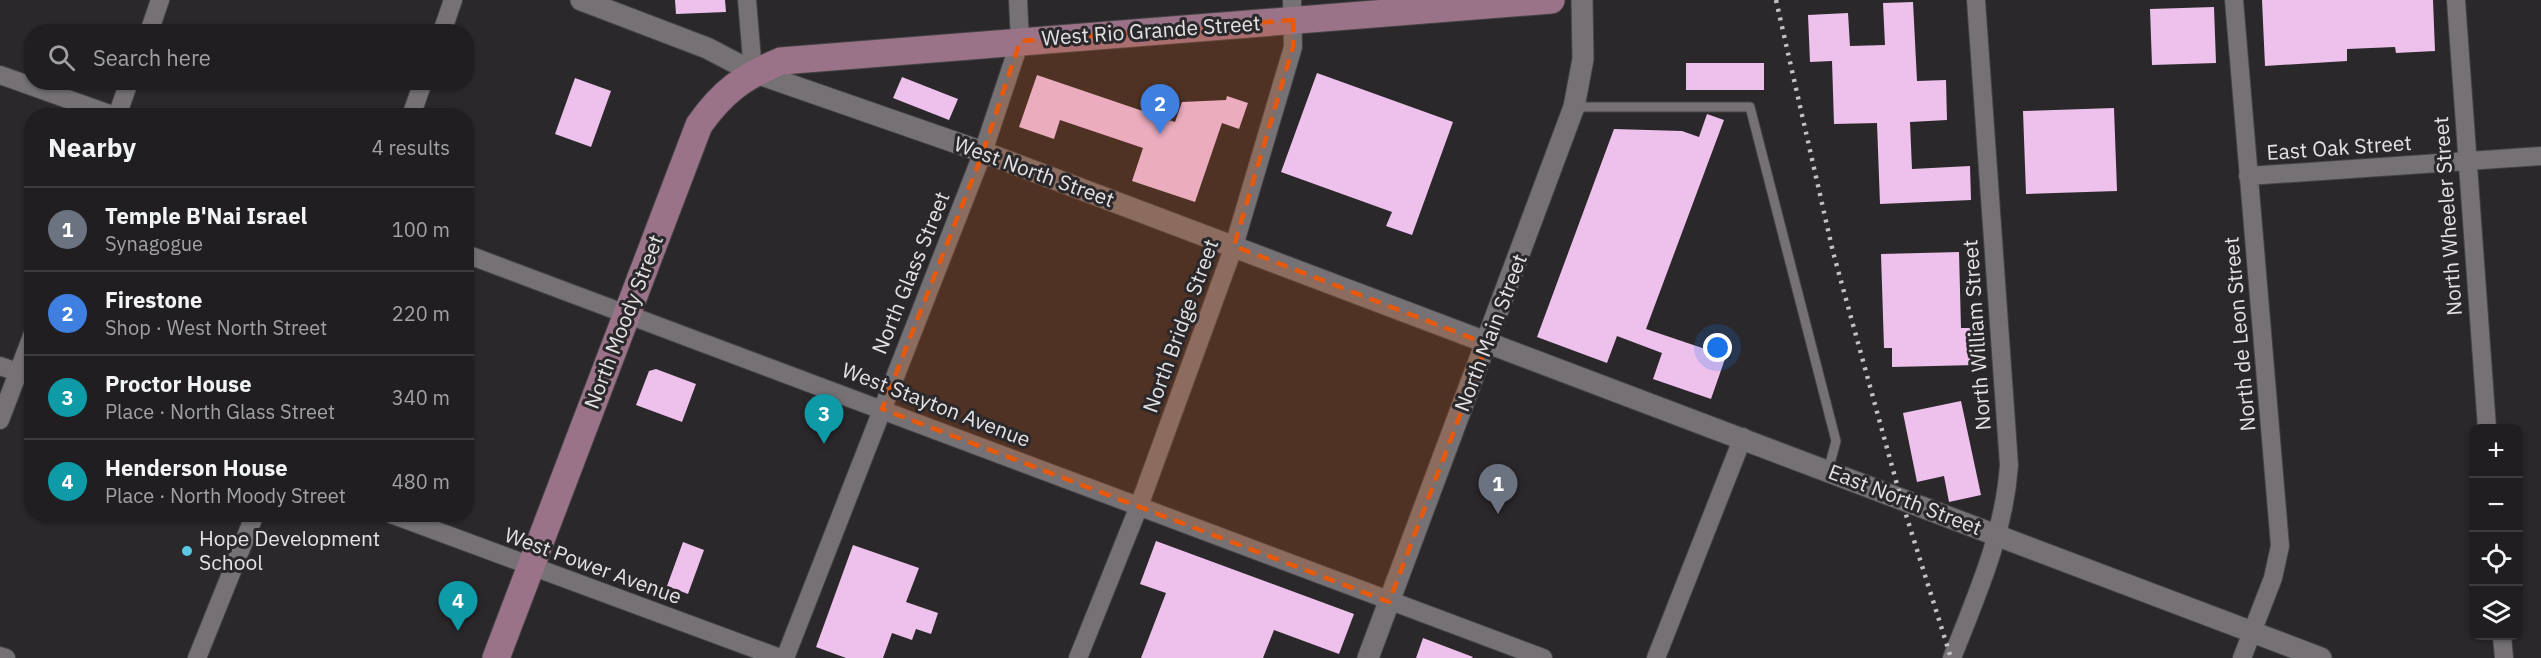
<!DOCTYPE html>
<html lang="en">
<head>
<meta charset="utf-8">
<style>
	body { margin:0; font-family:"IBM Plex Sans",sans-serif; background:#2d2b2d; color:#f1f3f6 }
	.controls { position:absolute; right:18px; bottom:18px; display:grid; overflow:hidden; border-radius:12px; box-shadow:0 2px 4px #0004 }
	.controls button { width:54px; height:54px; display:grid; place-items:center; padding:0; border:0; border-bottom:2px solid #3d3c3e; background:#201e20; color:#f1f3f6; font:30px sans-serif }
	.you { position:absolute; left:1718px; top:348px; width:21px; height:21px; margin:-15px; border:4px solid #fff; border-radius:50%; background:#1a73e8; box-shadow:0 0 0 9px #1a73e833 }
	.badge { display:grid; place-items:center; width:39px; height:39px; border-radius:50%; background:#59c8e4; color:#fff; font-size:20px; font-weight:700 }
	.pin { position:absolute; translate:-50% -50px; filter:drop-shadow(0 2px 3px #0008) }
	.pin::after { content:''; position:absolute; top:32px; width:21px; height:18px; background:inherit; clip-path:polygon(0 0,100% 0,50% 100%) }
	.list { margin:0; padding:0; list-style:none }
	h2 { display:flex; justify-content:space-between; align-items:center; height:78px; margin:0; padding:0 24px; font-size:26px }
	h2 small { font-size:20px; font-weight:400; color:#a2a2a5 }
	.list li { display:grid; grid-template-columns:39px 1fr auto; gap:18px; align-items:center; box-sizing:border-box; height:84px; padding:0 24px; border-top:2px solid #3d3c3e }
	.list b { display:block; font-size:22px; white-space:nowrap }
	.list p { margin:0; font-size:20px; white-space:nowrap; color:#a2a2a5 }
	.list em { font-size:20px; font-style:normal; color:#a2a2a5 }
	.icon { flex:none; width:33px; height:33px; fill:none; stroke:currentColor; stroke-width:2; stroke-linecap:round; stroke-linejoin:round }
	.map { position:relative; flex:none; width:2541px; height:658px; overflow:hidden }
	.search { position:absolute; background:#201e20; box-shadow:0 2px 4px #0004; left:24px; top:24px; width:450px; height:66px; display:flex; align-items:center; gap:15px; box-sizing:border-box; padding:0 21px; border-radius:24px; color:#a2a2a5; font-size:22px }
	.panel { position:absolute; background:#201e20; box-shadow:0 2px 4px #0004; left:24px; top:108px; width:450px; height:414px; border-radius:24px }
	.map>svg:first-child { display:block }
	.building { fill:#edc1ec }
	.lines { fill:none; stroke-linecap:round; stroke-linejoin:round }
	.service-casing { stroke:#464345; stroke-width:11 }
	.minor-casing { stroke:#464345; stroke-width:20 }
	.tertiary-casing { stroke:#464345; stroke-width:23 }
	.primary-casing { stroke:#464345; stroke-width:29 }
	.service { stroke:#757174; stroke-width:9 }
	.minor { stroke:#757174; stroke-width:18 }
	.tertiary { stroke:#757174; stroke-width:21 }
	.primary { stroke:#9b7389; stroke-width:27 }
	.rail { stroke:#c3c1c3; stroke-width:4.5; stroke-dasharray:3 6; stroke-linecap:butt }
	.marked { fill:#e8590c; fill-opacity:0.2; stroke:#e8590c; stroke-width:4.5; stroke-dasharray:12 8; stroke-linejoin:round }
	.poi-dot { fill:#59c8e4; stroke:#2b282b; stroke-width:2 }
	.labels { text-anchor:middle; stroke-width:6; stroke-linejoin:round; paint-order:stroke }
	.street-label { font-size:21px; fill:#e4e3e4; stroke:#2b282b }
	.poi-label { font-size:21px; fill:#e4e3e4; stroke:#2b282b; text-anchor:start }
</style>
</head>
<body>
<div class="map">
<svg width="2541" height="658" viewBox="0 0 2541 658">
	<rect width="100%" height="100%" fill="#2b282b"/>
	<path class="building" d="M 675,0 L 725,0 L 726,12 L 676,14 Z
		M 2262,0 L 2433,0 L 2435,51 L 2396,53 L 2395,47 L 2347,49 L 2347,61 L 2265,66 Z
		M 1913,2 L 1917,81 L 1946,80 L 1947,120 L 1910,122 L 1912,169 L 1970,166 L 1971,200 L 1880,204 L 1877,123 L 1834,124 L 1832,61 L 1810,62 L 1808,15 L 1848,13 L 1850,46 L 1885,45 L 1883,3 Z
		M 2214,7 L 2216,63 L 2152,65 L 2150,9 Z
		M 1686,63 L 1764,63 L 1764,90 L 1686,90 Z
		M 1317,73 L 1453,122 L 1412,235 L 1386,226 L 1392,212 L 1281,172 Z
		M 1037,75 L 1175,122 L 1182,102 L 1226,100 L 1227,96 L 1248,103 L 1239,129 L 1222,123 L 1195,202 L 1132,181 L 1143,148 L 1060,120 L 1054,139 L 1019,127 Z
		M 902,77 L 958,99 L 949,120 L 893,98 Z
		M 575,78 L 611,91 L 591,147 L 555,134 Z
		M 2114,108 L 2117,191 L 2026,194 L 2023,111 Z
		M 1707,114 L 1724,120 L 1646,329 L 1726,356 L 1711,399 L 1653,379 L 1662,353 L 1617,336 L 1607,363 L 1537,337 L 1614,129 L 1682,131 L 1699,137 Z
		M 1959,252 L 1961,328 L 1975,328 L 1976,365 L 1892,367 L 1892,348 L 1884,348 L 1881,254 Z
		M 656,369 L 696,384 L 682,422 L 636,405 L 649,371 Z
		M 1961,401 L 1981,495 L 1949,502 L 1944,476 L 1917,482 L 1903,413 Z
		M 1156,541 L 1354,614 L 1339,654 L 1274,630 L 1263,658 L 1141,658 L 1166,593 L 1140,584 Z
		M 683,542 L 704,550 L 688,594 L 667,586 Z
		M 853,545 L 919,568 L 906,602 L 938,613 L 931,634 L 916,629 L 912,640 L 892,633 L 883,658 L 846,658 L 816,647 Z
		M 1423,638 L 1473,657 L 1472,658 L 1416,658 Z"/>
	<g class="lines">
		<g class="service-casing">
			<path id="service" d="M 1574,107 L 1750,107 L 1836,441 L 1828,471"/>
		</g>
		<g class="minor-casing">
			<path id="minor" d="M 747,0 L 753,72
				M 2234,0 L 2280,546 L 2273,578 L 2242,658
				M 2456,0 L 2487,428
				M 149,32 L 160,0
				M 442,32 L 453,0
				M 0,75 L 115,116
				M 117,116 L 129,82
				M 411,116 L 423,82
				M 2248,176 L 2541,156
				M 466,254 L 1543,658
				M 0,366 L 32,377
				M 0,420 L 32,336
				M 391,514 L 780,658
				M 2502,636 L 2504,658
				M 0,656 L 6,658
				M 197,658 L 255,514
				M 785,658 L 983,152 L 1020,41 L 1018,0
				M 1078,658 L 1139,506 L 1234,246 L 1293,47 L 1292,0
				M 1656,658 L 1743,437
				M 1952,658 C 1977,594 2004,535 2009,465 L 1976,0"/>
		</g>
		<g class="tertiary-casing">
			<path id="tertiary" d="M 581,0 L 707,48 L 753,72 L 983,152 L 2321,658
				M 1368,658 L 1574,107 L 1583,59 L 1582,0"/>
		</g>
		<g class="primary-casing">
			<path id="primary" d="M 496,658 L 699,125 C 723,91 743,77 781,61 L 1551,0"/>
		</g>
		<use href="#service" class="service"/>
		<use href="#minor" class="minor"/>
		<use href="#tertiary" class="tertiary"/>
		<use href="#primary" class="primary"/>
		<path class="rail" d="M 1776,0 L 1833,252 L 1901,499 L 1951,658"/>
	</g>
	<path class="marked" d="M 1293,20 L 1293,47 L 1234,246 L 1487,344 L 1389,602 L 882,409 L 983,152 L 1020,41 Z"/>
	<circle class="poi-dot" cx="187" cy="551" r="6"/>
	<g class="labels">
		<g class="street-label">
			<text transform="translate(1151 31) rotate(-4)" y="7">West Rio Grande Street</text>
			<text transform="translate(2339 148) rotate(-4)" y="7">East Oak Street</text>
			<text transform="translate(1034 172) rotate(20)" y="7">West North Street</text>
			<text transform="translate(2448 216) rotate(-94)" y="7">North Wheeler Street</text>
			<text transform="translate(911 273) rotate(-68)" y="7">North Glass Street</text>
			<text transform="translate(624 322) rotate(-69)" y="7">North Moody Street</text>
			<text transform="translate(1181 326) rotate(-70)" y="7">North Bridge Street</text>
			<text transform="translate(1491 333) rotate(-69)" y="7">North Main Street</text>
			<text transform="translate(2240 334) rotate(-95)" y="7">North de Leon Street</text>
			<text transform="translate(1977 335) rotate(-94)" y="7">North William Street</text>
			<text transform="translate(936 405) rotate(21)" y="7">West Stayton Avenue</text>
			<text transform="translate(1905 500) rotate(21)" y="7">East North Street</text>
			<text transform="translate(593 566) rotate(20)" y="7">West Power Avenue</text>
		</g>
		<g class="poi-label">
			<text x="199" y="546">Hope Development<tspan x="199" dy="24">School</tspan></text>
		</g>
	</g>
</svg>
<div class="controls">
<button>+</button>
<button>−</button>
<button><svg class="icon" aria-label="locate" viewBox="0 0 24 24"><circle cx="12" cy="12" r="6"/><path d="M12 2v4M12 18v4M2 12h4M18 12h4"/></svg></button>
<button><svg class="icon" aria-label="layers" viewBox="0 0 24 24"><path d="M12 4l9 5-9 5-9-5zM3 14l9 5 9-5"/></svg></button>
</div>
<div class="you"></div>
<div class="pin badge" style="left:1498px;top:514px;background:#6b7280">1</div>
<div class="pin badge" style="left:1160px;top:134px;background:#3f7fe0">2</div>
<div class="pin badge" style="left:824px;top:444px;background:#0f9aa8">3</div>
<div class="pin badge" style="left:458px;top:631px;background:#0f9aa8">4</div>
<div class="search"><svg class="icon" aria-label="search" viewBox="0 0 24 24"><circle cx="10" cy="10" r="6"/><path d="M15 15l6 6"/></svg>Search here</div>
<section class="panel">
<h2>Nearby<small>4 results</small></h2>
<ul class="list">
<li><span class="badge" style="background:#6b7280">1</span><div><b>Temple B'Nai Israel</b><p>Synagogue</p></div><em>100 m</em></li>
<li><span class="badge" style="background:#3f7fe0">2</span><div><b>Firestone</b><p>Shop · West North Street</p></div><em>220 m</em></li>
<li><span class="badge" style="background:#0f9aa8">3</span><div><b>Proctor House</b><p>Place · North Glass Street</p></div><em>340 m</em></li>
<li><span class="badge" style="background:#0f9aa8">4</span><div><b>Henderson House</b><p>Place · North Moody Street</p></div><em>480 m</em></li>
</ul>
</section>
</div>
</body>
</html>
